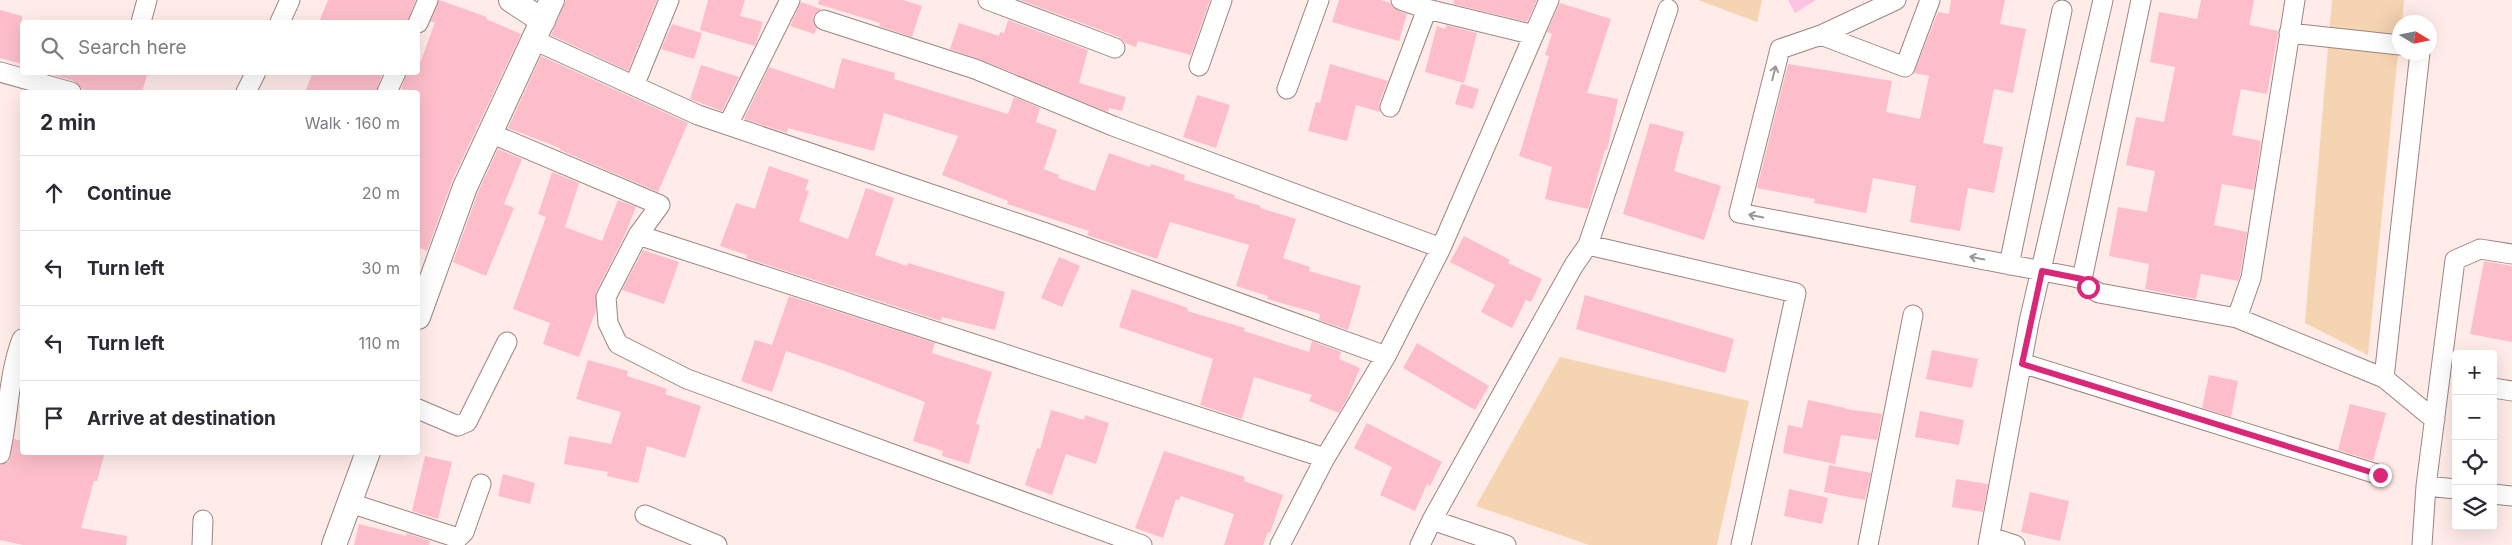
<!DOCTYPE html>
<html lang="en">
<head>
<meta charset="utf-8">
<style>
	body { margin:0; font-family:Inter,sans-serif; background:#f7f7f7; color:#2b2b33 }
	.controls { position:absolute; right:15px; bottom:15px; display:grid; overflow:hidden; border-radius:5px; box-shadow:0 5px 20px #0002 }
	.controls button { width:45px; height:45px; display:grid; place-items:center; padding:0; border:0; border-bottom:1px solid #e1e1e2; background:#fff; color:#2b2b33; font:25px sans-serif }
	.compass { position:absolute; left:2392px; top:15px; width:45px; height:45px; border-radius:50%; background:#fff; box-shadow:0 5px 20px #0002; rotate:100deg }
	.stop { position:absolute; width:15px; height:15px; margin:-11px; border:4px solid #db2777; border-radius:50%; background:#fff }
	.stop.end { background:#db2777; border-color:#fff; box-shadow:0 1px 5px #0008 }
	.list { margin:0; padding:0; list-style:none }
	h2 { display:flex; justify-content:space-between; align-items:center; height:65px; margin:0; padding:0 20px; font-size:21px }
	h2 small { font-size:16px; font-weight:400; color:#7c7c81 }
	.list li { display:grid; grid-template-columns:32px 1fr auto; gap:15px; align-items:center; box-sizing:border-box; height:75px; padding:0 20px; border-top:1px solid #e1e1e2 }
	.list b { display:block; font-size:19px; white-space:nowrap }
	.list em { font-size:16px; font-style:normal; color:#7c7c81 }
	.icon { flex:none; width:28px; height:28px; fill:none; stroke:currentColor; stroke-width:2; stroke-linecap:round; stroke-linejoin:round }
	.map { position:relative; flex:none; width:2512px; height:545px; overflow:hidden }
	.search { position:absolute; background:#fff; box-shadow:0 5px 20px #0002; left:20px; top:20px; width:400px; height:55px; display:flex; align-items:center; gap:12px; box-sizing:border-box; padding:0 18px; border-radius:5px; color:#7c7c81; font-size:19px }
	.panel { position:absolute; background:#fff; box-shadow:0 5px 20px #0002; left:20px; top:90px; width:400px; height:365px; border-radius:5px }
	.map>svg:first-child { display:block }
	.green { fill:#f5d4b1 }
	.water { fill:#fbc4e2 }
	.building { fill:#fdbeca }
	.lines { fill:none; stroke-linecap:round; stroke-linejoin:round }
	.minor-casing { stroke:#9b8582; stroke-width:21 }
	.tertiary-casing { stroke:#9b8582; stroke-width:26 }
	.minor { stroke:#fff; stroke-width:19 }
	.tertiary { stroke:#fff; stroke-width:24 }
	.oneway { stroke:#999695 }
	.route { stroke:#db2777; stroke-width:6 }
</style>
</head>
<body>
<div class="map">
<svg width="2512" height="545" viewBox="0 0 2512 545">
	<rect width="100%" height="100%" fill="#ffebe8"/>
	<path class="green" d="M 1698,0 L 1762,0 L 1757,22 Z
		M 2332,0 L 2404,0 L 2402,22 L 2400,22 L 2399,43 L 2368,355 L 2305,323 Z
		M 1560,357 L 1749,401 L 1717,545 L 1589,545 L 1476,506 Z"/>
	<path class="water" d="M 1788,0 L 1816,0 L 1795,13 Z"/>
	<path class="building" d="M 328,0 L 416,0 L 407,22 L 319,22 Z
		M 439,0 L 487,17 L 486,19 L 521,34 L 452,181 L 427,251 L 418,247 L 418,92 L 401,89 L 407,72 L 418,72 L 418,64 L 419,61 L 421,61 L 435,22 L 430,22 Z
		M 566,0 L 657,0 L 628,71 L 551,35 Z
		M 708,0 L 745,0 L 740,16 L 763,22 L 755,46 L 700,30 Z
		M 819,0 L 903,0 L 922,6 L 912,37 L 879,26 L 880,23 L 818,4 Z
		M 1020,0 L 1210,0 L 1191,55 L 1138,41 L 1136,47 L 1125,43 L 1119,37 Z
		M 1339,0 L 1381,0 L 1390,3 L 1397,10 L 1407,14 L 1399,41 L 1332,22 Z
		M 1454,0 L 1537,0 L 1527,22 L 1453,4 Z
		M 1951,0 L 2005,0 L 2000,24 L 2026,29 L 2013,93 L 1994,89 L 1983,143 L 2003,147 L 1994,193 L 1968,188 L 1960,231 L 1910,222 L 1916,186 L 1873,178 L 1866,213 L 1814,203 L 1815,199 L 1757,188 L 1788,64 L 1892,81 L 1886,112 L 1920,119 L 1929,76 L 1914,73 L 1938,12 L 1949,14 Z
		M 2201,0 L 2254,0 L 2249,25 L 2278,31 L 2278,34 L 2267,94 L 2241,89 L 2232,135 L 2261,141 L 2254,190 L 2222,184 L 2214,225 L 2247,232 L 2240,275 L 2238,281 L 2201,274 L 2196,299 L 2145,289 L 2149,264 L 2109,256 L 2118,207 L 2147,212 L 2155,171 L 2126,165 L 2136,117 L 2164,122 L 2175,67 L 2150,62 L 2159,12 L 2197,19 Z
		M 801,2 L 821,9 L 813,17 L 817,28 L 814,34 L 790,26 Z
		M 1560,3 L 1611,19 L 1587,93 L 1618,99 L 1607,150 L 1605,150 L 1588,209 L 1545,199 L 1552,167 L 1519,156 L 1549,56 L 1545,55 L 1552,34 L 1547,32 Z
		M 0,10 L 22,16 L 22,64 L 0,58 Z
		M 1008,20 L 1088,50 L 1079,83 L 1126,97 L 1122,111 L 1109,108 L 1108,112 L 979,59 L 950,49 L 959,23 L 999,36 L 1000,32 L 1004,33 Z
		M 672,24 L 702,33 L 694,59 L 661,49 Z
		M 1446,25 L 1477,33 L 1464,83 L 1425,72 L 1437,26 L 1445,29 Z
		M 541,56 L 688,123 L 658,192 L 560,150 L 560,148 L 508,128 Z
		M 842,58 L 895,73 L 894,79 L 1008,114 L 1014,97 L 1040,108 L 1036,122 L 1057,130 L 1044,169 L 1059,175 L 1058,178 L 1095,191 L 1109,153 L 1150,167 L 1151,164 L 1185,175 L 1184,180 L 1235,195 L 1234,198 L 1261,206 L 1260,208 L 1296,219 L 1283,258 L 1310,267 L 1309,271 L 1361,286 L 1348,330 L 1319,320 L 1320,314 L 1267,299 L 1268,296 L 1236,286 L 1249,245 L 1170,222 L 1157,259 L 1087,235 L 1089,231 L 1007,204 L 1008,201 L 942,175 L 958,136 L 884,113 L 874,151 L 788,128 L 787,133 L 744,119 L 769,67 L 834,89 Z
		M 1330,64 L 1388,81 L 1379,103 L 1380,112 L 1356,105 L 1347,141 L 1308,131 L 1316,102 L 1320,103 Z
		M 701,65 L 739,77 L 722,111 L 690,99 Z
		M 43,72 L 148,72 L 142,92 L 94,92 L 82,89 L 74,81 Z
		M 313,72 L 383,72 L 376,92 L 305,92 Z
		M 1461,84 L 1479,89 L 1473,109 L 1455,104 Z
		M 1197,95 L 1230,105 L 1216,148 L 1183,137 Z
		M 1650,123 L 1684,132 L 1674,171 L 1721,186 L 1704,240 L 1623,214 Z
		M 498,149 L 522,159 L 504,204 L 514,208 L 486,276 L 453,262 L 478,192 Z
		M 769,166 L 809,180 L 805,190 L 809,191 L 799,221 L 848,239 L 866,188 L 894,198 L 875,255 L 907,266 L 908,263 L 1005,292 L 995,330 L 942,317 L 941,321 L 746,258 L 747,255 L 720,246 L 736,203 L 755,209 Z
		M 552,172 L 579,183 L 565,227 L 602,241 L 618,200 L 636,207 L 623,239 L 596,292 L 596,310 L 579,357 L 543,344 L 550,323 L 513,309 L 546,217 L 538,214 Z
		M 1464,236 L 1510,260 L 1508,263 L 1542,279 L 1531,302 L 1526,300 L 1512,328 L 1481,312 L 1495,285 L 1450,262 Z
		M 643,250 L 679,262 L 664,304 L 622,290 Z
		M 1059,257 L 1080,266 L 1062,307 L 1041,298 Z
		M 2484,261 L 2512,266 L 2512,342 L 2470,334 Z
		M 1132,289 L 1188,308 L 1187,311 L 1245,328 L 1244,331 L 1309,352 L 1312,341 L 1341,352 L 1339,359 L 1360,368 L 1348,397 L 1339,413 L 1309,401 L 1312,395 L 1254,377 L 1242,419 L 1200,405 L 1213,359 L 1119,327 Z
		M 1585,295 L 1734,339 L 1725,373 L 1576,329 Z
		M 789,296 L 935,343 L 932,353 L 992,372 L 976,424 L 980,425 L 969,464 L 942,456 L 943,451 L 913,441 L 925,402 L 842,370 L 786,351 L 772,392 L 741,381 L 755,340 L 772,345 Z
		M 1417,343 L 1489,386 L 1475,410 L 1403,368 Z
		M 1932,350 L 1978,359 L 1972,388 L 1926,379 Z
		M 588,360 L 628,371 L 627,376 L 667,389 L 665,394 L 701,406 L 685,458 L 647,446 L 638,483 L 607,476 L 608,472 L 564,464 L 569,436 L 611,444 L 621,412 L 576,399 Z
		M 2209,375 L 2238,381 L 2231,417 L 2202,408 Z
		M 1808,400 L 1845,408 L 1845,409 L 1882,414 L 1877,440 L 1841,435 L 1835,464 L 1783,453 L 1788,425 L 1802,428 Z
		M 2350,404 L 2386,413 L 2373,461 L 2338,450 Z
		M 1051,410 L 1084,420 L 1085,415 L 1109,423 L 1096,464 L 1066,454 L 1052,495 L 1025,485 L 1037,448 L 1040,449 Z
		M 1920,411 L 1964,420 L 1959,445 L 1915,437 Z
		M 1367,423 L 1442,462 L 1430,486 L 1427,484 L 1415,511 L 1380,495 L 1392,467 L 1354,448 Z
		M 14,439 L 22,441 L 22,452 L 105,452 L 97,481 L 94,481 L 81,528 L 127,536 L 126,545 L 23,545 L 0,540 L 0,465 L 9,461 Z
		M 1164,451 L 1245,477 L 1244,481 L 1283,495 L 1270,533 L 1268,532 L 1263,545 L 1224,545 L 1234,514 L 1181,496 L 1179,500 L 1176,499 L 1163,538 L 1135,528 Z
		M 425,456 L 452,462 L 438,519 L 412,511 Z
		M 1829,465 L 1871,473 L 1865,500 L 1824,492 Z
		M 503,474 L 535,483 L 530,504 L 498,496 Z
		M 1956,479 L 1988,484 L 1983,512 L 1952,507 Z
		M 1789,489 L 1828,498 L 1822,524 L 1784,516 Z
		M 2030,492 L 2069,501 L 2060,541 L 2021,532 Z
		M 359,524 L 406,536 L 407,533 L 430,541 L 429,545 L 354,545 Z"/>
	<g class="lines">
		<g class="minor-casing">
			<path id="minor" d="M 988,0 L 1115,48
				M 1401,0 L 1427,9 L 1534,35
				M 1896,0 L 1821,35 L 1780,49 L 1739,213 L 2074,277 L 2082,279 L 2088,287 L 2099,293 L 2237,318 L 2251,278 L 2295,0
				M 824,20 L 975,69 L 1113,126 L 1441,248
				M 141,22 L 147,0
				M 280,22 L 290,0
				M 418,23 L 428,0
				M 2289,33 L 2400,45
				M 1821,35 L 1905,67 L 1930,0
				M 534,40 L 698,115 L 1046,233 L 1386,356
				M 2420,52 L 2384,378 L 2435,420
				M 1199,66 L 1222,0
				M 0,72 L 71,92
				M 634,86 L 669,0
				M 1287,89 L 1319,0
				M 246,92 L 256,72
				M 387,92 L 396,72
				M 1390,107 L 1427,9
				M 728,125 L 790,0
				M 490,133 L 660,205 L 638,235 L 606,297 L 608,323 L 618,344 L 687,379 L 1142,545
				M 638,235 L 1325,458
				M 1588,245 L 1796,293 L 1741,545
				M 2009,265 L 2062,10
				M 2082,279 L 2141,0
				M 2237,318 L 2384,378
				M 2022,363 L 2380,475
				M 2493,388 L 2512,391
				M 418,409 L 458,426 L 467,422 L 507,342
				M 0,454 C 9,415 8,375 22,339
				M 2426,486 L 2456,489
				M 2493,494 L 2512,496
				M 350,503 L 458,538 L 464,532 L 481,484
				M 645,515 L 717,545
				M 1432,520 L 1506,545
				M 1990,537 L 2015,545
				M 202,545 L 203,520
				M 1280,545 L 1325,458 L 1386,356 L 1441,248 L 1549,0
				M 1420,545 L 1432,520 L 1574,265 L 1588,245 L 1668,9
				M 1868,545 L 1913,315
				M 1988,545 L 2029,322 L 2103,0
				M 2422,545 L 2426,486 L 2455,260 L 2480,249 L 2512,254"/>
		</g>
		<g class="tertiary-casing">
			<path id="tertiary" d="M 511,0 L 543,21
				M 418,317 L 465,187 L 552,0
				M 334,545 L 368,452"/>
		</g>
		<use href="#minor" class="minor"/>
		<use href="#tertiary" class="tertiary"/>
	</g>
	<defs><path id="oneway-shaft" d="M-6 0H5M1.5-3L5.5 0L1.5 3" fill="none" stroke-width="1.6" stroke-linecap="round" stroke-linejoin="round" transform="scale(1.25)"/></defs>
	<g class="oneway">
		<use href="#oneway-shaft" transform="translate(1774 73) rotate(-76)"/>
		<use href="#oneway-shaft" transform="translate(1756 216) rotate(-169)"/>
		<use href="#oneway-shaft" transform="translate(1977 258) rotate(-169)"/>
	</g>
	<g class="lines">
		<path class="route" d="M 2088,287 L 2082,279 L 2042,271 L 2022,364 L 2380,475"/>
	</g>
</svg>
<div class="controls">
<button>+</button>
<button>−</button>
<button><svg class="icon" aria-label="locate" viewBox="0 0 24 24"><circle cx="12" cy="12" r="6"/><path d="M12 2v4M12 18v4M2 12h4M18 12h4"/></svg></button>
<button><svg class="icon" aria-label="layers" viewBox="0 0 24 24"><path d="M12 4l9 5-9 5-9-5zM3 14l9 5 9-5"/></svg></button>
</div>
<svg class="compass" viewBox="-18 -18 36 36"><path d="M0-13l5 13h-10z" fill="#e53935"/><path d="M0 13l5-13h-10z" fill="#7c7c81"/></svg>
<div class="stop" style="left:2088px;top:287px"></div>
<div class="stop end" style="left:2380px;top:475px"></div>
<div class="search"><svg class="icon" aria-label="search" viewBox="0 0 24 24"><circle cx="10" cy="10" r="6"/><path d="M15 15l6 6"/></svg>Search here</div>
<section class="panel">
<h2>2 min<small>Walk · 160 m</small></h2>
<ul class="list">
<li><svg class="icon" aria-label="ahead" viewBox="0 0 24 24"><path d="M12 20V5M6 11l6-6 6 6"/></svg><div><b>Continue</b></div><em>20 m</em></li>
<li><svg class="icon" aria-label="left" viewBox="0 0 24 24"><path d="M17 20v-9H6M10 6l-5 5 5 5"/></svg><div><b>Turn left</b></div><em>30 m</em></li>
<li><svg class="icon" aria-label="left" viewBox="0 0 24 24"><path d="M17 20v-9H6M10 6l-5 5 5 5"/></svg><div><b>Turn left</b></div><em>110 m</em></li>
<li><svg class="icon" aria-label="arrive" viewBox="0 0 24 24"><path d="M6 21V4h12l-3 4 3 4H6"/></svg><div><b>Arrive at destination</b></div></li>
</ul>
</section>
</div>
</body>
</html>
